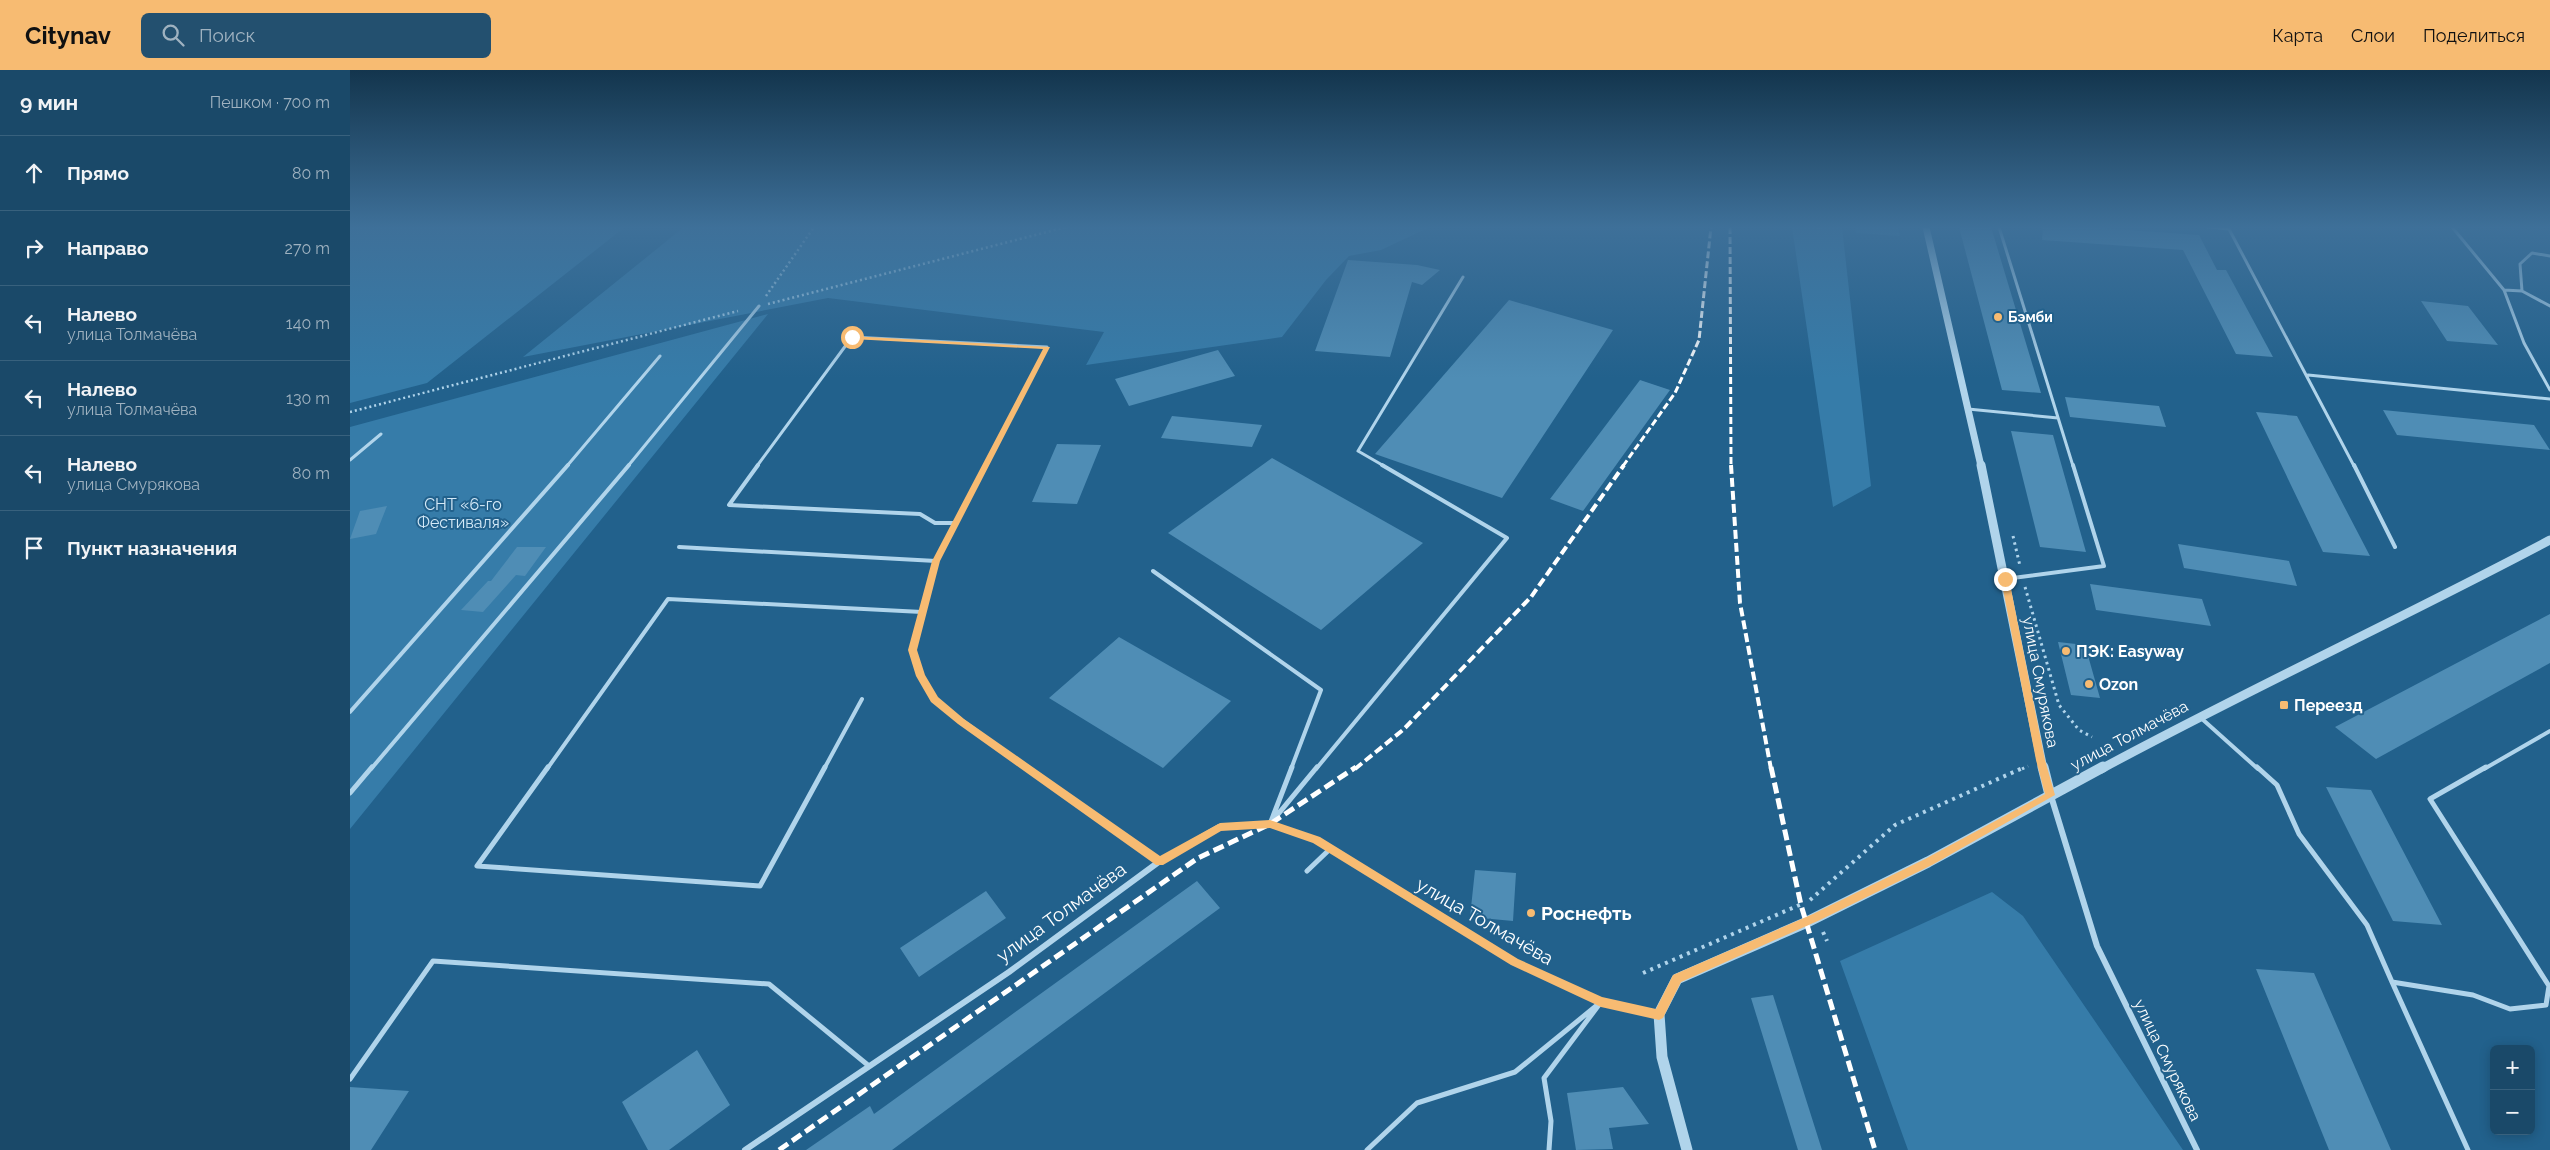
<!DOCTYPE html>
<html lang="ru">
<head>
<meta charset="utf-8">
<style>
	body { margin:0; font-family:Raleway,sans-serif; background:#23506f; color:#f1f3f6 }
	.controls { position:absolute; right:15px; bottom:15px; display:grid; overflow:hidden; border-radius:8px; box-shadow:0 2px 12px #0003 }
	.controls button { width:45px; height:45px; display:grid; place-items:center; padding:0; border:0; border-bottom:1px solid #38617d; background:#1a4969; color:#f1f3f6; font:25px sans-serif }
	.stop { position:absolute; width:15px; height:15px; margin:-11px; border:4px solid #f7bb72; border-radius:50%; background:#fff }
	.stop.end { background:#f7bb72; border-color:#fff; box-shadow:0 1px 5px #0008 }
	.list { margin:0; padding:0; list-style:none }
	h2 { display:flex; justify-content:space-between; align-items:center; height:65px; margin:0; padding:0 20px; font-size:21px }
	h2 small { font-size:16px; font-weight:400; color:#9fb2c0 }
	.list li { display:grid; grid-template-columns:32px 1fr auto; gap:15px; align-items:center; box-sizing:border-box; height:75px; padding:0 20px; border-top:1px solid #38617d }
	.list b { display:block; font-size:19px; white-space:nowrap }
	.list p { margin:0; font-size:16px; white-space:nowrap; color:#9fb2c0 }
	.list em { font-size:16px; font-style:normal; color:#9fb2c0 }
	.icon { flex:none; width:28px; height:28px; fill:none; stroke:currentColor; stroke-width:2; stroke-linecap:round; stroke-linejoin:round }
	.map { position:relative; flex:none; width:2200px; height:1080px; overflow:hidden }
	header { display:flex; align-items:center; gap:30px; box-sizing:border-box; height:70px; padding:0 25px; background:#f7bb72; color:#111 }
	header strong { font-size:24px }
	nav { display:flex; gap:28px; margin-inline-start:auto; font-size:18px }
	.search { width:350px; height:45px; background:#23506f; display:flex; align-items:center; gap:12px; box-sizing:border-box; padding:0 18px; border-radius:8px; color:#9fb2c0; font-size:19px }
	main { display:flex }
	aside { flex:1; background:#1a4969 }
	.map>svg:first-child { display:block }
	.green { fill:#367ca9 }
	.building { fill:#4f8db5 }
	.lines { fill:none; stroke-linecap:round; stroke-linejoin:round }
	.path-far2 { stroke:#b0d4eb; stroke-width:2.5; stroke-dasharray:2 3; stroke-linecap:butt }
	.path-far1 { stroke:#b0d4eb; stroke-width:3; stroke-dasharray:2.5 4; stroke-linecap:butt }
	.path { stroke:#b0d4eb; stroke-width:4; stroke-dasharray:3 5; stroke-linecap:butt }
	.service-far2 { stroke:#b0d4eb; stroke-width:3 }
	.service-far1 { stroke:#b0d4eb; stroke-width:4 }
	.service { stroke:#b0d4eb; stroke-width:5 }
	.minor { stroke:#b0d4eb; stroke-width:6 }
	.tertiary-far2 { stroke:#b0d4eb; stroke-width:7 }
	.tertiary-far1 { stroke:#b0d4eb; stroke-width:9 }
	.tertiary { stroke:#b0d4eb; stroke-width:11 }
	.rail-far2 { stroke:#fff; stroke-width:3; stroke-dasharray:7 3; stroke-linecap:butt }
	.rail-far1 { stroke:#fff; stroke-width:4; stroke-dasharray:9 4; stroke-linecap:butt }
	.rail { stroke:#fff; stroke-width:5; stroke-dasharray:11 5; stroke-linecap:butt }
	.route { fill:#f7bb72 }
	.poi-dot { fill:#f7bb72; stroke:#22618c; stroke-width:2 }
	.labels { text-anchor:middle; stroke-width:4; stroke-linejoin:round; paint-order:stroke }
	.far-poi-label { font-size:14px; font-weight:bold; fill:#fff; stroke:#22618c; text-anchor:start }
	.park-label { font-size:16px; fill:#d5eaf8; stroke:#22618c }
	.poi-label { font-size:16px; font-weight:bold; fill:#fff; stroke:#22618c; text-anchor:start }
	.street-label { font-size:16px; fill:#fff; stroke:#22618c }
	.near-street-label { font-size:19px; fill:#fff; stroke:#22618c }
	.near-poi-label { font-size:19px; font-weight:bold; fill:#fff; stroke:#22618c; text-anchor:start }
</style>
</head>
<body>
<header>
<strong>Citynav</strong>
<div class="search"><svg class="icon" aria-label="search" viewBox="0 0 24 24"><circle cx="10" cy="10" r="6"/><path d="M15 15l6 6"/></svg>Поиск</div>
<nav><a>Карта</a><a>Слои</a><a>Поделиться</a></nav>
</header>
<main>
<aside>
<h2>9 мин<small>Пешком · 700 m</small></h2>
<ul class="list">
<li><svg class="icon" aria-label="ahead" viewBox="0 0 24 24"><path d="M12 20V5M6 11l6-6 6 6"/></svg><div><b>Прямо</b></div><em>80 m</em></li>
<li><svg class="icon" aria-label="right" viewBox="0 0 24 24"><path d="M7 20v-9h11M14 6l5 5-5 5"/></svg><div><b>Направо</b></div><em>270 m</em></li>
<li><svg class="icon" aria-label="left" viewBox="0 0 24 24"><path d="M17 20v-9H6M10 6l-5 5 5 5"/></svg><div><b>Налево</b><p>улица Толмачёва</p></div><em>140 m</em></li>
<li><svg class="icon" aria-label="left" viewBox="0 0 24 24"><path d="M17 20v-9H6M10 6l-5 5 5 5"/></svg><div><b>Налево</b><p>улица Толмачёва</p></div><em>130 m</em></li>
<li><svg class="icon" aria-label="left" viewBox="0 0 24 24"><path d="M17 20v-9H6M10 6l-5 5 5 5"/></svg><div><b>Налево</b><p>улица Смурякова</p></div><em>80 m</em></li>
<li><svg class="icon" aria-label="arrive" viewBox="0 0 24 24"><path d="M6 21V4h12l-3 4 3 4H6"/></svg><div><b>Пункт назначения</b></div></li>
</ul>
</aside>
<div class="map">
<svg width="2200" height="1080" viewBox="0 0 2200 1080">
	<rect width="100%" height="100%" fill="#22618c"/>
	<path class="green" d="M 0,157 L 275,157 L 77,313 L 0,333 Z
		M 334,157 L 1080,157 L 1031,180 L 999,186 L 976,210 L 932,267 L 736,295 L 754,262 L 478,228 L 173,287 Z
		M 1442,157 L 1492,157 L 1521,416 L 1483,437 Z
		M 1505,157 L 1548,157 L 1550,166 L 1506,163 Z
		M 418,244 L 0,759 L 0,357 Z
		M 1642,822 L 1673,846 L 1833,1080 L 1558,1080 L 1490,891 Z"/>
	<path class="building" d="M 1609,157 L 1641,157 L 1691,323 L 1652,320 Z
		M 1693,157 L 1734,157 L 1849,165 L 1867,200 L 1876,200 L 1923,287 L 1886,284 L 1833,180 L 1692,170 Z
		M 998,190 L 1067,195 L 1090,200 L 1072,215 L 1062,212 L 1040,287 L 965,281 Z
		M 1159,230 L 1263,260 L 1152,428 L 1025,384 Z
		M 2071,231 L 2118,236 L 2148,275 L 2097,271 Z
		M 868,280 L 885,306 L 779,336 L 765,309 Z
		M 1290,310 L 1320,320 L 1233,441 L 1200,429 Z
		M 1715,327 L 1809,336 L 1816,357 L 1720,347 Z
		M 2033,340 L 2184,355 L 2200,380 L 2047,365 Z
		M 1906,342 L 1947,346 L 2020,486 L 1973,482 Z
		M 822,346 L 912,355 L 902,377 L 811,368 Z
		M 1661,361 L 1703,365 L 1736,482 L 1690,477 Z
		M 707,374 L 751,375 L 727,434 L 682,432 Z
		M 922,388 L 1073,473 L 971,560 L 818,463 Z
		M 37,436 L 26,464 L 0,469 L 10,441 Z
		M 1828,474 L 1939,491 L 1947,516 L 1834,498 Z
		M 167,477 L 196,477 L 175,506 L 166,505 L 133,542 L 111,540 L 138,511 L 141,511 Z
		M 1740,514 L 1852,529 L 1861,556 L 1746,540 Z
		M 2200,544 L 2200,593 L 2026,689 L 1985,657 Z
		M 769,567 L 881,631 L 813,698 L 699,628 Z
		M 1708,572 L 1735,575 L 1750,628 L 1721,625 Z
		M 1976,717 L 2021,720 L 2092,855 L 2043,851 Z
		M 1125,800 L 1166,803 L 1163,851 L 1120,847 Z
		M 847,811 L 870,838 L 542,1080 L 456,1080 L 520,1036 L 524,1044 Z
		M 636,821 L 656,848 L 569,907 L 550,878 Z
		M 1906,899 L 1964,903 L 2041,1080 L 1979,1080 Z
		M 1423,925 L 1472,1080 L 1448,1080 L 1401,928 Z
		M 347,980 L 380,1035 L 319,1080 L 298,1080 L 272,1032 Z
		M 0,1017 L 59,1021 L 21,1080 L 0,1080 Z
		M 1273,1017 L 1299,1054 L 1259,1058 L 1263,1079 L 1226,1080 L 1217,1023 Z"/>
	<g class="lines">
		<path class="path-far2" d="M 1469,157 L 1469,162
			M 416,226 L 464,157
			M 418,234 L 716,157
			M 0,342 L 388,241"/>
		<path class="path-far1" d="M 1663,466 L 1670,496
			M 1675,517 L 1709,635 L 1729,660 L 1742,667
			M 1672,699 L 1678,696"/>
		<path class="path" d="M 1460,830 L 1545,755 L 1675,697
			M 1473,862 L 1477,871
			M 1293,903 L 1454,833"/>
		<path class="service-far2" d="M 1649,157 L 1723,396
			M 1858,157 L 1879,159 L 2004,396
			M 2102,157 L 2154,220 L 2174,273 L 2200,320
			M 2154,220 L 2172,221 L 2200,236
			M 2172,221 L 2170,194 L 2182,183 L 2200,186
			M 1958,305 L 2200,329
			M 1618,339 L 1708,348
			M 0,390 L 31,364
			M 217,396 L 310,286
			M 278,396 L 409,236
			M 407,396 L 502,267 L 697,277 L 635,396
			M 1034,396 L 1008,381 L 1113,207"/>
		<path class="service-far1" d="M 408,395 L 379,435 L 570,444 L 585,453 L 606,453
			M 2004,395 L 2045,477
			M 606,453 L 586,491 L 563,580 L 571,606 L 584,630 L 679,699
			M 606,453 L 636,395
			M 329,477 L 586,491
			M 803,501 L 971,620 L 941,699
			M 1655,509 L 1754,496 L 1723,395
			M 0,642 L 218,395
			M 1851,648 L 1908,699
			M 21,699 L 279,395
			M 197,699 L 318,529 L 572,542
			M 474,699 L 512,629
			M 966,699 L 1157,468 L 1032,395
			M 2134,699 L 2200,661"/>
		<path class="service" d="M 198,697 L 127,796 L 410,816 L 475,697
			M 677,697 L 810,791
			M 942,697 L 920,754 L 967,697
			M 1907,697 L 1927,715 L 1949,764 L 2017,855 L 2042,912 L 2123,925 L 2160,939 L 2196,935 L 2199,916 L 2080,729 L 2136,697
			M 0,723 L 22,697
			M 957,801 L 980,779
			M 2042,912 L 2118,1080
			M 0,1009 L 83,891 L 419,914 L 519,996
			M 1017,1080 L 1067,1033 L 1165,1002 L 1251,932 L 1194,1008 L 1201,1051 L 1199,1080"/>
		<path class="minor" d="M 1701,726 L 1747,876 L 1847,1080
			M 395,1080 L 659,902 L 810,791 L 869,757 L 920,754 L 966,770 L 1165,892 L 1251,932 L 1309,944"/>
		<path class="tertiary-far2" d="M 1576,157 L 1631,396"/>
		<path class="tertiary-far1" d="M 1631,395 L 1693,699
			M 1751,699 C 1899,619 2051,549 2200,470"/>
		<path class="tertiary" d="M 1693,697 L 1700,725
			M 1337,1080 L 1312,987 L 1309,944 L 1327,909 L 1455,853 L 1578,792 L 1753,697"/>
		<path class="rail-far2" d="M 1380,157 L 1381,396
			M 1273,396 L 1325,323 L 1349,270 L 1361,157"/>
		<path class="rail-far1" d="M 1381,395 L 1390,533 L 1421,699
			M 1005,699 L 1054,659 L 1181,527 L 1274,395"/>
		<path class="rail" d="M 1421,697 L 1451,835 L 1525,1080
			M 429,1080 L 848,788 L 920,754 L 1006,697"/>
	</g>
	<linearGradient id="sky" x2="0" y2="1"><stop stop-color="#13354d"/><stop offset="0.51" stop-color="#3e7099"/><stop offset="1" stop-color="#3e7099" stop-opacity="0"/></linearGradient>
	<rect width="2200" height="308" fill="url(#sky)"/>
	<path class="route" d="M 500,266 L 700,277 L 590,491 L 567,580 L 575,605 L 588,627 L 614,649 L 810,786 L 870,753 L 920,750 L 970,767 L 1168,889 L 1252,927 L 1306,939 L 1323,905 L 1463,844 L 1575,789 L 1695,724 L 1686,690 L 1651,509 L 1655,506 L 1659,509 L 1695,690 L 1705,725 L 1582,795 L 1470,850 L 1331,912 L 1313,948 L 1309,950 L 1251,937 L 1161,895 L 963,773 L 920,758 L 871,761 L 813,795 L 806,795 L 608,654 L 581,632 L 566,606 L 558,580 L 582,491 L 693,279 L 502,269 Z"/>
	<g class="poi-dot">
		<circle cx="1648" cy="247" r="5"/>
		<circle cx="1716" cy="581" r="5"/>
		<circle cx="1739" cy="614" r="5"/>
		<rect x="1929" y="630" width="10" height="10" rx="2.5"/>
		<circle cx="1181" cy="843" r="5"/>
	</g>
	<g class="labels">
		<g class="far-poi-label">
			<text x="1658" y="252">Бэмби</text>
		</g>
		<g class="park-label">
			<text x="113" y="440">СНТ «6-го<tspan x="113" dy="18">Фестиваля»</tspan></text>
		</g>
		<g class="poi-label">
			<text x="1726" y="587">ПЭК: Easyway</text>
			<text x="1749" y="620">Ozon</text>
			<text x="1944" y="641">Переезд</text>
		</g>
		<g class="street-label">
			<text transform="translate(1691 612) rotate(79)" y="6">улица Смурякова</text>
			<text transform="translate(1779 665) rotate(-28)" y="6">улица Толмачёва</text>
			<text transform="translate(1818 990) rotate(64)" y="6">улица Смурякова</text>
		</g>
		<g class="near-street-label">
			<text transform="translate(711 842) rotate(-36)" y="7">улица Толмачёва</text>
			<text transform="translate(1135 851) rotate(30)" y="7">улица Толмачёва</text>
		</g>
		<g class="near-poi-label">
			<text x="1191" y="850">Роснефть</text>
		</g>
	</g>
</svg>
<div class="controls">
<button>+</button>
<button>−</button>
</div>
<div class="stop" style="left:502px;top:267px"></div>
<div class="stop end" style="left:1655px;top:509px"></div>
</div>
</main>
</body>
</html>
